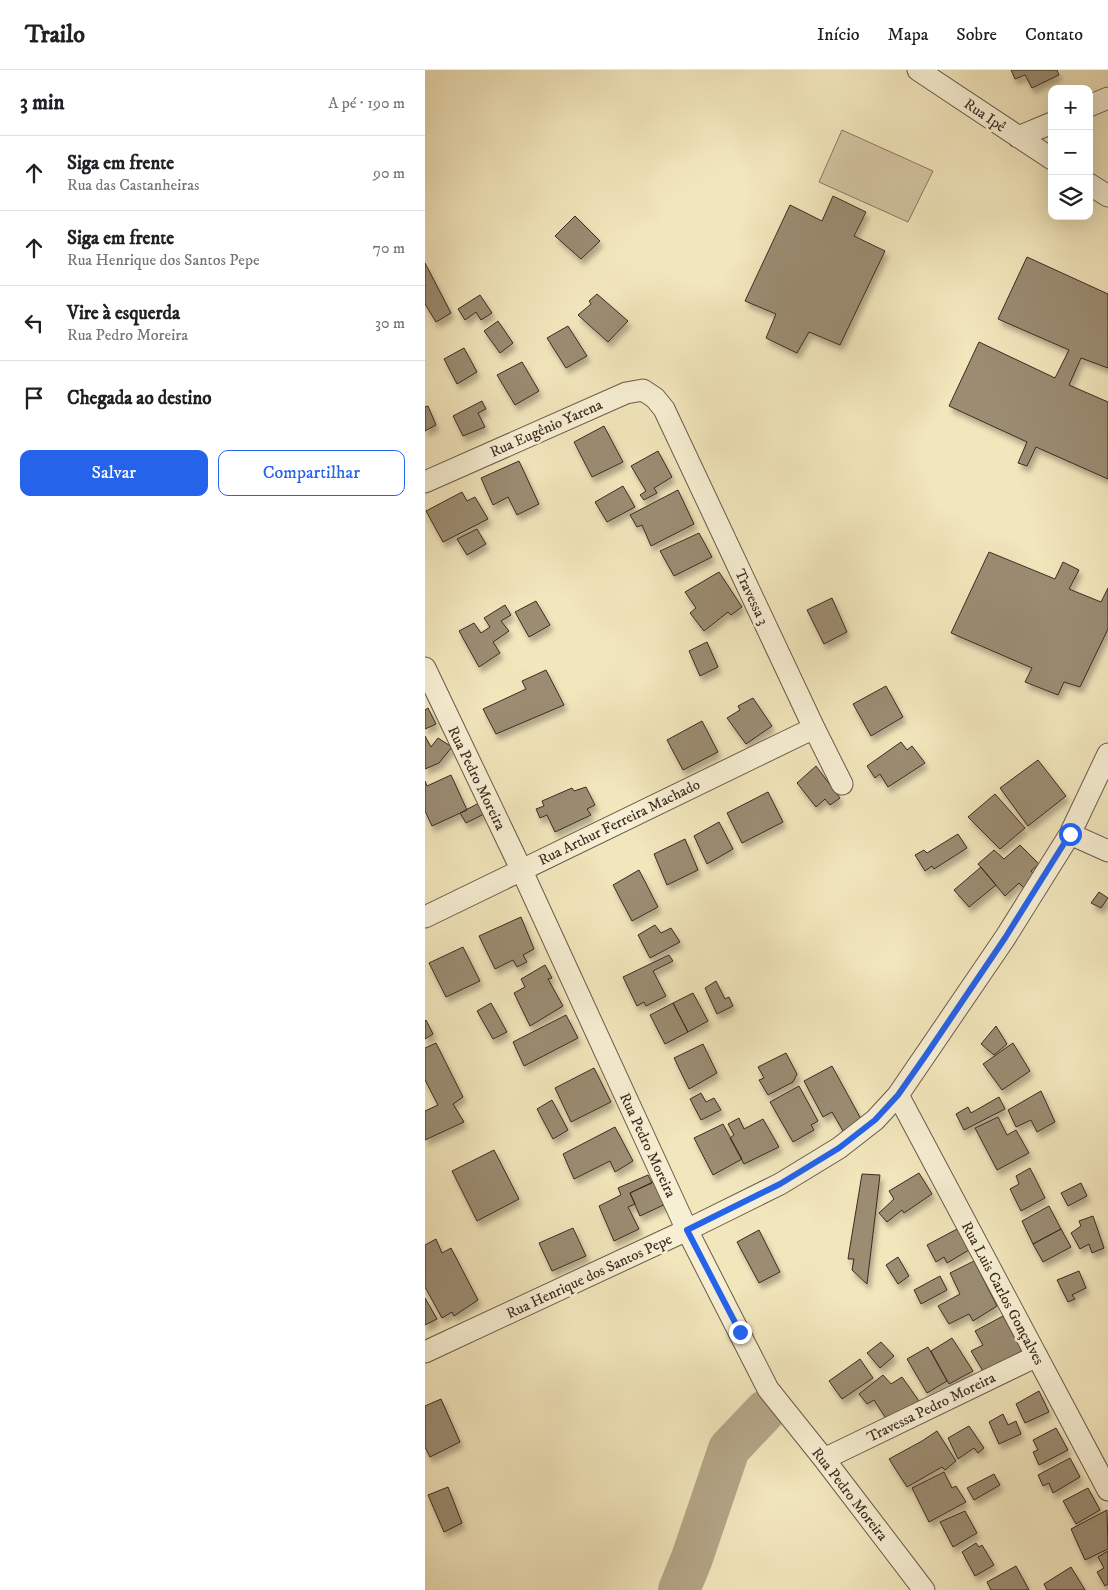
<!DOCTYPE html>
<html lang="pt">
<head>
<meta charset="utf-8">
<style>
	body { margin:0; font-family:"IM FELL DW Pica",serif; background:#f6f6f6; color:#202124 }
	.controls { position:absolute; right:15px; top:15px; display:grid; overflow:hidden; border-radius:10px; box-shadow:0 5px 20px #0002 }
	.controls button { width:45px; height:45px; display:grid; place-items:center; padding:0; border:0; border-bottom:1px solid #e0e0e0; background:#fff; color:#202124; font:25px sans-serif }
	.stop { position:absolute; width:15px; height:15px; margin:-11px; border:4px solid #2563eb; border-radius:50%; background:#fff }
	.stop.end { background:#2563eb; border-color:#fff; box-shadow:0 1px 5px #0008 }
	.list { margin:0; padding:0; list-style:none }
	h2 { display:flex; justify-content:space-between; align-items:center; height:65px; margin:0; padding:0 20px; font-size:21px }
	h2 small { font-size:16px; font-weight:400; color:#757577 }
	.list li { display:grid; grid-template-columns:32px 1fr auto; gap:15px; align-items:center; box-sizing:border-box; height:75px; padding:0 20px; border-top:1px solid #e0e0e0 }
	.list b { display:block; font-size:19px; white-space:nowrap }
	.list p { margin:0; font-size:16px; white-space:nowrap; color:#757577 }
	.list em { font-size:16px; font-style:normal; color:#757577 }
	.actions { display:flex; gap:10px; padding:15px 20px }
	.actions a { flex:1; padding:11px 0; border:1px solid #2563eb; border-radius:10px; text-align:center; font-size:18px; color:#2563eb }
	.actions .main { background:#2563eb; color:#fff }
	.icon { flex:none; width:28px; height:28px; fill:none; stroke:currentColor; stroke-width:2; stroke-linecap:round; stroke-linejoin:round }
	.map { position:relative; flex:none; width:683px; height:1520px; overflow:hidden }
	header { display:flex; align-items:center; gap:30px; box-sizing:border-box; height:70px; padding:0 25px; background:#fff; border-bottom:1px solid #e0e0e0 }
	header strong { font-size:24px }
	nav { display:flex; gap:28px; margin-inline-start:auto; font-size:18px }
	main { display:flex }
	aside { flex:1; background:#fff }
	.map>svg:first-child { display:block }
	.green { fill:#d3c6a2; stroke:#887862 }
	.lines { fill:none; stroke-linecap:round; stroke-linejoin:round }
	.river { stroke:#b4a688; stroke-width:42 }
	.building { fill:#9b8c72; stroke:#3d2b22; filter:url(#shadow) }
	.street-casing { stroke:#6a5a48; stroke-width:23 }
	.street { stroke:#f7efd3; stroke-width:21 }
	.route { stroke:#2563eb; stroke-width:6 }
	.labels { text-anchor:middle; stroke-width:5; stroke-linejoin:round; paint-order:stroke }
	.street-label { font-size:15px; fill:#3d2b22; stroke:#f7efd3 }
</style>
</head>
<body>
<header>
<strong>Trailo</strong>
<nav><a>Início</a><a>Mapa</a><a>Sobre</a><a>Contato</a></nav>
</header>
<main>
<aside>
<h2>3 min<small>A pé · 190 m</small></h2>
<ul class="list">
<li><svg class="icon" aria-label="ahead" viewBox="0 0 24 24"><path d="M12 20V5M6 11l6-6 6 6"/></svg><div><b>Siga em frente</b><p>Rua das Castanheiras</p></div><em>90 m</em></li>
<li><svg class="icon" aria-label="ahead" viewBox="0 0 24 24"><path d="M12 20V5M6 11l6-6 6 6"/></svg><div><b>Siga em frente</b><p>Rua Henrique dos Santos Pepe</p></div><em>70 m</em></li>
<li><svg class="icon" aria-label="left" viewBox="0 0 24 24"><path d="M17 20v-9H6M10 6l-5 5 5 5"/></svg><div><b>Vire à esquerda</b><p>Rua Pedro Moreira</p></div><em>30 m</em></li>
<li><svg class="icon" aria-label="arrive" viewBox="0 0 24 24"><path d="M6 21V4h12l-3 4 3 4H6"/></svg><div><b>Chegada ao destino</b></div></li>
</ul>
<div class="actions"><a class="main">Salvar</a><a>Compartilhar</a></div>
</aside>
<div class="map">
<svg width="683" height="1520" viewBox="0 0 683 1520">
	<defs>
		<filter id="shadow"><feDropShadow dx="3" dy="5.5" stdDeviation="2.5" flood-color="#0004"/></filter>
	</defs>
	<rect width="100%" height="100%" fill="#f2e6bc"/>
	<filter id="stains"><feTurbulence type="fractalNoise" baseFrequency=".004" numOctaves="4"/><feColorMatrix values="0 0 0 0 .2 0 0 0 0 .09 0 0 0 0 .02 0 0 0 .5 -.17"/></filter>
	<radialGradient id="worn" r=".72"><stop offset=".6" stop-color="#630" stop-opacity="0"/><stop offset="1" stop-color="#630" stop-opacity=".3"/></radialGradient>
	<path class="green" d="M 417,60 L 508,101 L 483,152 L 394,112 Z"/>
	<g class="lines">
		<path class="river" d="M 254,1520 L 267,1488 L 304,1379 L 340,1341"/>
	</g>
	<path class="building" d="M 586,0 L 632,0 L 634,5 L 607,18 L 600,5 L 590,9 Z
		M 408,126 L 441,142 L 429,166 L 460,181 L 415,275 L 384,262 L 372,283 L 341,268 L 351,244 L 320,231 L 365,135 L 397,151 Z
		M 150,146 L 175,171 L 156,189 L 130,166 Z
		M 602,187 L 683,224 L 683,298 L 656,288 L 644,315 L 683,332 L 683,409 L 611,377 L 602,396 L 593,393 L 602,372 L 524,336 L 554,272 L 630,308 L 644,280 L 573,249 Z
		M 0,193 L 26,243 L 11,252 L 0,234 Z
		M 172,224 L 203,251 L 183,272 L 153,245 L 166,234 L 164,231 Z
		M 55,225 L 67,243 L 56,250 L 51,242 L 40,250 L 33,239 Z
		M 73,251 L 88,273 L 75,283 L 59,261 Z
		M 143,256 L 162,286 L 141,298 L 122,268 Z
		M 39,278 L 52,302 L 32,314 L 19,289 Z
		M 97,292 L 114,321 L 90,335 L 72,305 Z
		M 57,331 L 61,339 L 53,343 L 60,357 L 38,366 L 28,346 Z
		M 3,336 L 11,355 L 0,361 L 0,337 Z
		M 179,356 L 198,392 L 167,407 L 149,372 Z
		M 233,381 L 247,407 L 229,418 L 232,423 L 219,430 L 215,425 L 221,421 L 206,396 Z
		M 94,391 L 114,434 L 92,445 L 83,427 L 68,435 L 56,408 Z
		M 198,416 L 210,437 L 182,452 L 170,432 Z
		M 253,420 L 269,454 L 226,476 L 217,455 L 212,457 L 205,445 Z
		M 37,422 L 42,431 L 50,427 L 63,449 L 18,472 L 1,441 Z
		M 52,459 L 61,474 L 42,485 L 32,469 Z
		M 274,463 L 287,487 L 249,506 L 235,481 Z
		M 564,482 L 630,509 L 638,492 L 654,500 L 644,519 L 676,532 L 683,518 L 683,559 L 655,617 L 639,612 L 633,625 L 600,612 L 607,598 L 526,563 Z
		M 294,502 L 317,537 L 306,545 L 303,542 L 279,561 L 265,543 L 271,538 L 260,522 Z
		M 407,528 L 422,562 L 399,574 L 382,540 Z
		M 111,531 L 125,555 L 104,567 L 90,542 Z
		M 80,535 L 86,545 L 76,551 L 84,561 L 68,572 L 75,583 L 54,597 L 34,561 L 49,553 L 56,563 L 65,557 L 59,548 Z
		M 282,572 L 293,597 L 275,606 L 264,581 Z
		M 121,600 L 139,635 L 71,664 L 58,639 L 101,619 L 97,611 Z
		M 461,616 L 478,647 L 446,666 L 428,634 Z
		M 328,628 L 347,656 L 321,674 L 302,648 L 315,640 L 313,636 Z
		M 3,638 L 11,654 L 0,659 L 0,640 Z
		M 277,651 L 293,682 L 258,700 L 242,670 Z
		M 0,666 L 6,677 L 13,668 L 27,677 L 14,693 L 0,699 Z
		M 476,672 L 482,680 L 487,676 L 500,693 L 463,717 L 455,704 L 450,708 L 442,696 Z
		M 613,690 L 641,726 L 603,756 L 575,718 Z
		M 391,696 L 415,728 L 405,735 L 400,729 L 391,737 L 372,713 Z
		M 26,705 L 42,740 L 7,756 L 0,741 L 0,711 L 2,716 Z
		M 161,717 L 170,735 L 162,739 L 166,745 L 130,762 L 122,745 L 115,748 L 111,739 L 119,736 L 117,731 L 147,718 L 149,721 Z
		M 343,722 L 358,752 L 317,773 L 302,743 Z
		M 570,724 L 600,758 L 575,779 L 543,747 Z
		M 54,733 L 59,744 L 41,753 L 35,743 Z
		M 294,752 L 308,779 L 282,794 L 269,766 Z
		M 533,764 L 542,778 L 509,799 L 507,796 L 500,801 L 490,785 L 499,780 L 502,783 Z
		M 260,769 L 273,800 L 242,815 L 229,784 Z
		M 595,775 L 614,794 L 606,801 L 612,808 L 600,819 L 594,813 L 580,826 L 553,794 L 569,780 L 579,789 Z
		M 556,797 L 571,815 L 544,837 L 529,820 Z
		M 214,800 L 233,837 L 207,851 L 188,815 Z
		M 674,822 L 683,828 L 676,838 L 666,833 Z
		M 96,847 L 109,879 L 98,885 L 102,892 L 92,897 L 88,890 L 70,899 L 54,866 Z
		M 230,855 L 236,863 L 246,858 L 255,872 L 225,888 L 213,865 Z
		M 38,877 L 55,911 L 21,927 L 4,893 Z
		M 244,885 L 248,891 L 228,901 L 241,926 L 221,936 L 219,932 L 212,936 L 198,907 Z
		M 120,895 L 127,908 L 123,909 L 138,936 L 105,956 L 89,923 L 100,917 L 96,909 Z
		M 291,911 L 300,929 L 304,927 L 308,936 L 292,944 L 280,918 Z
		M 268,923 L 283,951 L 263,962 L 248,933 Z
		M 66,933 L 82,962 L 68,969 L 52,941 Z
		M 248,933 L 263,962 L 240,974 L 225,945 Z
		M 141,945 L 153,968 L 99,996 L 88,972 Z
		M 1,950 L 8,964 L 0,969 L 0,951 Z
		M 571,956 L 582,974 L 569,985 L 556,974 Z
		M 11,973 L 38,1027 L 28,1034 L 39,1052 L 0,1070 L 0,1041 L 13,1035 L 0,1010 L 0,978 Z
		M 588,973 L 605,1001 L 577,1020 L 558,994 Z
		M 278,974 L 292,1003 L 264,1019 L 249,988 Z
		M 361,983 L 372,1004 L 368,1012 L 343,1025 L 334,1010 L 339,1008 L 333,997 Z
		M 407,996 L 436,1049 L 418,1061 L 407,1042 L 398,1047 L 379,1011 Z
		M 169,998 L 186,1032 L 146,1052 L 130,1018 Z
		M 374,1016 L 393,1051 L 386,1055 L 389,1060 L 368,1072 L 345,1032 Z
		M 616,1021 L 630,1052 L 612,1062 L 606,1050 L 591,1057 L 583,1040 Z
		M 276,1023 L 281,1032 L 289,1028 L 296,1040 L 276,1050 L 265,1029 Z
		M 574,1027 L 580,1039 L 539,1060 L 531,1044 L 543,1037 L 546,1043 Z
		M 127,1030 L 143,1060 L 128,1069 L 112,1039 Z
		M 573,1047 L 582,1065 L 591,1060 L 604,1083 L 572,1100 L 550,1058 Z
		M 314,1048 L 319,1059 L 338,1049 L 354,1077 L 319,1094 L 305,1068 L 309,1065 L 303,1054 Z
		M 298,1054 L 317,1089 L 288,1105 L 269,1068 Z
		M 190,1057 L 208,1091 L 190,1102 L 185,1091 L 149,1109 L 138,1084 Z
		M 69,1080 L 94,1129 L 52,1151 L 27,1101 Z
		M 605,1098 L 620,1128 L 596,1141 L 585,1119 L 594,1114 L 591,1106 Z
		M 494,1103 L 507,1124 L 479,1143 L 477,1140 L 462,1152 L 454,1143 L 469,1129 L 464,1121 Z
		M 437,1104 L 455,1105 L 442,1214 L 427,1200 L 429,1189 L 423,1189 Z
		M 223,1105 L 227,1113 L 205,1123 L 210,1134 L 203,1137 L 214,1159 L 189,1171 L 174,1136 L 196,1125 L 193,1118 Z
		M 236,1108 L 247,1131 L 215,1146 L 205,1123 Z
		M 656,1113 L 662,1126 L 643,1136 L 636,1123 Z
		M 624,1136 L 636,1159 L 608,1174 L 597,1151 Z
		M 668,1146 L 679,1178 L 667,1183 L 664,1174 L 655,1179 L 646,1163 L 656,1156 L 654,1151 Z
		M 148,1158 L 161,1186 L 127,1201 L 114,1173 Z
		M 532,1159 L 544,1180 L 522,1193 L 519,1187 L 511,1192 L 502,1175 Z
		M 636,1159 L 646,1177 L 618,1192 L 608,1174 Z
		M 334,1160 L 355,1202 L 334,1213 L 312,1172 Z
		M 11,1169 L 17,1183 L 26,1178 L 53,1230 L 29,1246 L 27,1242 L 17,1248 L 0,1217 L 0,1175 Z
		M 473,1187 L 484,1206 L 473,1214 L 461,1195 Z
		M 549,1191 L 572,1236 L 548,1251 L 544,1244 L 524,1254 L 513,1236 L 535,1224 L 525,1203 Z
		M 654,1201 L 661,1218 L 647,1225 L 650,1229 L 643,1232 L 632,1210 Z
		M 515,1206 L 522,1220 L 496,1234 L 489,1220 Z
		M 0,1228 L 12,1249 L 0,1255 Z
		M 578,1246 L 597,1281 L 558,1301 L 546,1281 L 558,1275 L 550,1261 Z
		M 527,1268 L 548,1301 L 524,1314 L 506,1281 Z
		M 456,1272 L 469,1286 L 455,1298 L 442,1283 Z
		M 503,1277 L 522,1311 L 502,1323 L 482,1289 Z
		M 435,1289 L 448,1308 L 417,1329 L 404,1311 Z
		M 458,1305 L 466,1314 L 477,1307 L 494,1331 L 462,1350 L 449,1330 L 442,1334 L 434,1324 Z
		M 614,1321 L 624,1342 L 600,1353 L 591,1334 Z
		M 16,1329 L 35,1372 L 5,1387 L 0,1377 L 0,1336 Z
		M 578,1344 L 583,1355 L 591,1351 L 596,1364 L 574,1374 L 564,1352 Z
		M 544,1356 L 559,1378 L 553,1383 L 549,1378 L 533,1389 L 523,1368 Z
		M 631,1358 L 643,1380 L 614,1395 L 608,1382 L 613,1380 L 608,1370 Z
		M 512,1361 L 531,1391 L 520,1400 L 517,1397 L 482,1417 L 464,1389 L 497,1371 Z
		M 645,1388 L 655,1407 L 628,1423 L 624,1413 L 618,1416 L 613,1405 Z
		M 519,1402 L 527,1418 L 531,1416 L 541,1432 L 504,1452 L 487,1418 Z
		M 569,1404 L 575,1415 L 549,1430 L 542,1418 Z
		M 23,1417 L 37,1453 L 19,1462 L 3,1425 Z
		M 663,1418 L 675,1440 L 651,1454 L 638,1431 Z
		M 682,1440 L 683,1479 L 660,1490 L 646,1459 Z
		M 540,1441 L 552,1463 L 528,1477 L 515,1452 Z
		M 551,1473 L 554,1477 L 557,1475 L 569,1495 L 550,1506 L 537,1482 Z
		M 683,1481 L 683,1514 L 680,1516 L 672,1502 L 679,1498 L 673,1487 Z
		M 591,1496 L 604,1520 L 566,1520 L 562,1512 Z
		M 646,1497 L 660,1520 L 622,1520 L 619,1514 Z"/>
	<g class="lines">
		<g class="street-casing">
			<path id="street" d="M 493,0 L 627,89
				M 664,36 L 683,28
				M 593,67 L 627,53
				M 664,114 L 683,126
				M 0,412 L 201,323 L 218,320 L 230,328 L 239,339 L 389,658 L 417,714
				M 0,598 L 96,799 L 262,1160 L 343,1319 L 399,1389 L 499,1520
				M 645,764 L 683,781
				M 0,847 L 389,658
				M 473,1025 L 683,1420
				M 0,1282 L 262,1160 L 355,1114 L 414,1078 L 450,1050 L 473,1025 L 580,868 L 645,764 L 683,684
				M 399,1389 L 612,1286"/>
		</g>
		<use href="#street" class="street"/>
	</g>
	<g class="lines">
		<path class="route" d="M 315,1262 L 262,1160 L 355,1114 L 414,1078 L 450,1050 L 473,1025 L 501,985 L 580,868 L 645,764"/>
	</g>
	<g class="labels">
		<g class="street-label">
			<text transform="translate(560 45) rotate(34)" y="5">Rua Ipê</text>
			<text transform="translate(121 358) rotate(-24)" y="5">Rua Eugênio Yarena</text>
			<text transform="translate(327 527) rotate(65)" y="5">Travessa 3</text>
			<text transform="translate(52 708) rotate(64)" y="5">Rua Pedro Moreira</text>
			<text transform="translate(194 752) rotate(-26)" y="5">Rua Arthur Ferreira Machado</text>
			<text transform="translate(223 1075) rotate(65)" y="5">Rua Pedro Moreira</text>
			<text transform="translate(164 1206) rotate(-25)" y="5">Rua Henrique dos Santos Pepe</text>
			<text transform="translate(578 1223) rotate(62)" y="5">Rua Luis Carlos Gonçalves</text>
			<text transform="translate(506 1337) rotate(-26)" y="5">Travessa Pedro Moreira</text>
			<text transform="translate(425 1424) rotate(52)" y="5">Rua Pedro Moreira</text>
		</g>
	</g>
	<rect width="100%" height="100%" filter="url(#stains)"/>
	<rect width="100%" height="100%" fill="url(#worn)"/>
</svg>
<div class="controls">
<button>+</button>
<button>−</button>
<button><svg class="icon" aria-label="layers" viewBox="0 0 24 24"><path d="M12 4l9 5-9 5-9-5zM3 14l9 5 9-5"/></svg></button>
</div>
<div class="stop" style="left:645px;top:764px"></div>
<div class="stop end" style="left:315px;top:1262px"></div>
</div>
</main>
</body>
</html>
